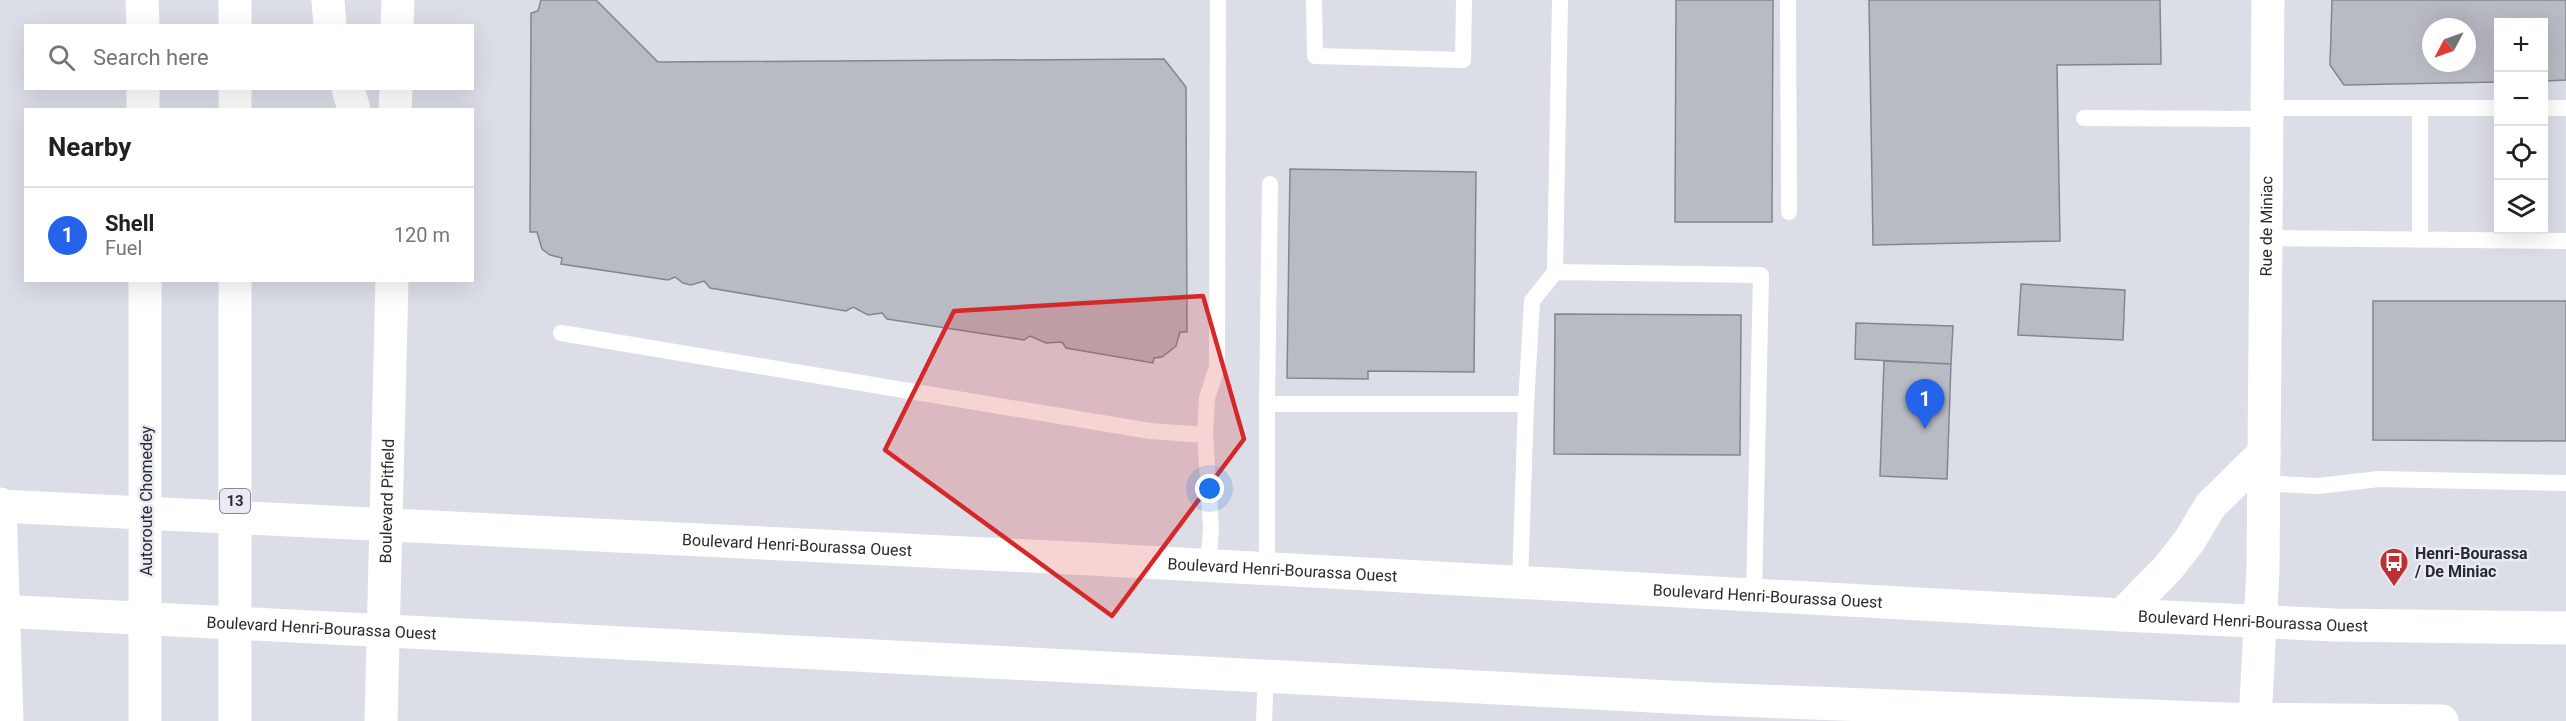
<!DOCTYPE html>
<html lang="en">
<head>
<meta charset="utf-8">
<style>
	body { margin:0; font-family:Roboto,sans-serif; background:#f2f2f2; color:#202124 }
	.controls { position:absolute; right:18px; top:18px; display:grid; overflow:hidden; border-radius:0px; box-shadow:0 6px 24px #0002 }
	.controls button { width:54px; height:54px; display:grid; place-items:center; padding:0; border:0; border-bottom:2px solid #e0e0e0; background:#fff; color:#202124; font:30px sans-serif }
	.compass { position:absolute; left:2422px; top:18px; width:54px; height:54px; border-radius:50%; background:#fff; box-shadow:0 6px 24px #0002; rotate:229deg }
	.you { position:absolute; left:1210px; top:489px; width:21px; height:21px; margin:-15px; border:4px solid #fff; border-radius:50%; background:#1a73e8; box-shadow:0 0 0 9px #1a73e833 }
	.badge { display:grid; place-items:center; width:39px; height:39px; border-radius:50%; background:#2563eb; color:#fff; font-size:20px; font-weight:700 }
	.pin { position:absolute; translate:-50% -50px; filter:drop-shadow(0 2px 3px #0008) }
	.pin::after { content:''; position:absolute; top:32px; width:21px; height:18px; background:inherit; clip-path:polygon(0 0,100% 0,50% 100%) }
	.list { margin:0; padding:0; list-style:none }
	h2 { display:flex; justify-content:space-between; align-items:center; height:78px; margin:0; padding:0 24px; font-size:26px }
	h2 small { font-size:20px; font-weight:400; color:#757577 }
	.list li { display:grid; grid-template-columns:39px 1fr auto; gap:18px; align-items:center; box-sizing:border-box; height:96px; padding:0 24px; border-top:2px solid #e0e0e0 }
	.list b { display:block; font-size:22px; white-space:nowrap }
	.list p { margin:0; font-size:20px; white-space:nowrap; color:#757577 }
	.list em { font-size:20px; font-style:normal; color:#757577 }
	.icon { flex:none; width:33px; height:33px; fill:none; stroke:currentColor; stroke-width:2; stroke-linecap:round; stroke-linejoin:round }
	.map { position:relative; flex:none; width:2566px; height:721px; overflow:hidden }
	.search { position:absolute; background:#fff; box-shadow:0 6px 24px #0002; left:24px; top:24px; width:450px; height:66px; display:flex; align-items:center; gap:15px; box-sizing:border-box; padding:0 21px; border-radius:0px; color:#757577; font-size:22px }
	.panel { position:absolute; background:#fff; box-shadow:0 6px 24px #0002; left:24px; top:108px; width:450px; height:174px; border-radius:0px }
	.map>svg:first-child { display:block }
	.building { fill:#b8bbc3; stroke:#83868d; stroke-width:1.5; fill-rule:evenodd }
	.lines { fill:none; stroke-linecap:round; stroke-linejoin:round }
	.lane { stroke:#fff; stroke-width:16 }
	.street { stroke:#fff; stroke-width:33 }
	.secondary { stroke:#fff; stroke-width:33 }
	.primary { stroke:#fff; stroke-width:33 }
	.highway { stroke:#fff; stroke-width:33 }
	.marked { fill:#d62828; fill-opacity:0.2; stroke:#d62828; stroke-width:4.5; stroke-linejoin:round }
	.labels { text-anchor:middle; stroke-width:5; stroke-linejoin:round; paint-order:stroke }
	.shield { fill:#e9ebf4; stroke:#636569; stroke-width:1.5 }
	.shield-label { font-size:15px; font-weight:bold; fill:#2a2b2e }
	.street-label { font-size:16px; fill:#2a2b2e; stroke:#e9ebf4 }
	.poi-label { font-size:16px; font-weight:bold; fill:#2a2b2e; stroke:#e9ebf4; text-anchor:start }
</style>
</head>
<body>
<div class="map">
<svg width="2566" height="721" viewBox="0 0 2566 721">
	<rect width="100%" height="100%" fill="#dbdee7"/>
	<path class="building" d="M 541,0 L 596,0 L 658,62 L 1164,59 L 1186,87 L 1187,332 L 1180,332 L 1176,346 L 1162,357 L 1154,358 L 1153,363 L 1066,348 L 1062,342 L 1046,343 L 1030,336 L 1024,340 L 887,319 L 882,313 L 868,315 L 853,307 L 846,311 L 710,288 L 704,281 L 691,285 L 683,283 L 675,277 L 668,280 L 561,264 L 562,258 L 550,255 L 542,249 L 537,232 L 530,232 L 531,13 L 538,11 Z
		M 1676,0 L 1773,0 L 1772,222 L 1675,222 Z
		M 1869,0 L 2160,0 L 2161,64 L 2057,65 L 2060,241 L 1873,245 Z
		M 2332,0 L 2566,0 L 2566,80 L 2544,81 L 2544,22 L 2498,22 L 2498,82 L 2344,85 L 2330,65 ZM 2431,27 L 2467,27 L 2467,63 L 2431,63 Z
		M 1290,169 L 1476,172 L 1474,372 L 1368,371 L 1368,379 L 1287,378 Z
		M 2021,284 L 2125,290 L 2123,340 L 2018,335 Z
		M 2373,301 L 2566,301 L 2566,441 L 2373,440 Z
		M 1555,314 L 1741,315 L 1740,455 L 1554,454 Z
		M 1856,323 L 1953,326 L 1951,364 L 1855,359 Z
		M 1884,361 L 1951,364 L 1947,479 L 1880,476 Z"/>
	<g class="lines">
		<path class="lane" d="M 1314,0 L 1315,56 L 1463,60 L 1464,0
			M 1788,0 L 1789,212
			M 2267,108 L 2498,108
			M 2544,108 L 2566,108
			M 2084,118 L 2267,119
			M 2266,238 L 2566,241
			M 2420,240 L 2420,108
			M 1555,272 L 1761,275 L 1754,596
			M 561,333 L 1150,431 L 1205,435 L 1211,528 L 1208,566
			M 1267,404 L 1270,184
			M 1205,435 L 1207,398 L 1217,367 L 1218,0
			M 2258,483 L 2318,486 L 2379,479 L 2566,483
			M 1267,569 L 1267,404 L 1526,404
			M 1520,583 L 1526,404 L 1532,301 L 1555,272 L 1560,0
			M 1264,721 L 1266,675"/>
		<g class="street">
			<path d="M 2122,615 L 2168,568 L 2190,540 L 2210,506 L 2264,453"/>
			<path id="s1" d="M 2255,721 L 2263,569 L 2268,0"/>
		</g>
		<g class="secondary">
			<path d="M 397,26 L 398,0"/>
			<path d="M 395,110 L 396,88"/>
			<path d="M 0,504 L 7,721"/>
			<path id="s2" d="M 381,721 L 392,280"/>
		</g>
		<g class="primary">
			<path id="s3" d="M 0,506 L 1071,558 L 2122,615 L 2335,625 L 2566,628"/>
			<path id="s4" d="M 0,611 L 1710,699 L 2227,719 L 2442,721"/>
		</g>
		<path class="highway" d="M 142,0 L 143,26
			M 235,0 L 235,26
			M 328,0 L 330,26
			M 143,88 L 143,110
			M 235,88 L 235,110
			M 348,88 L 354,110
			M 235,280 L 235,721
			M 145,721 L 145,280"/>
	</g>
	<path class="marked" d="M 1203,296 L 1244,439 L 1112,616 L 885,450 L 954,311 Z"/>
	<defs>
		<g id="bus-pin" transform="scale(1.5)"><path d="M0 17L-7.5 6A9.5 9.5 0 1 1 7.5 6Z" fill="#bf3033" stroke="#e9ebf4"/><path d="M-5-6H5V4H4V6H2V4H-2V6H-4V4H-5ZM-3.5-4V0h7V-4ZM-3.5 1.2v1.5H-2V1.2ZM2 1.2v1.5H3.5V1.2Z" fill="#fff"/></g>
	</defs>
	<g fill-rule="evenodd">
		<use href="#bus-pin" x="2394" y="562"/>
	</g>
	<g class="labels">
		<rect class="shield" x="220" y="489" width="30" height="24" rx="4.5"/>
		<g class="shield-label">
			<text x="235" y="506">13</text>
		</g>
		<g class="street-label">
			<text dy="6" stroke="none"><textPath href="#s1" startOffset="495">Rue de Miniac</textPath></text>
			<text transform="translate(146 501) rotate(-90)" y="6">Autoroute Chomedey</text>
			<text dy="6" stroke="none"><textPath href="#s2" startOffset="220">Boulevard Pitfield</textPath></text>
			<text dy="6" stroke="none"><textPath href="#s3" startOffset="798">Boulevard Henri-Bourassa Ouest</textPath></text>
			<text dy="6" stroke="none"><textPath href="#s3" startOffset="1284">Boulevard Henri-Bourassa Ouest</textPath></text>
			<text dy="6" stroke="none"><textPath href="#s3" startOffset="1770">Boulevard Henri-Bourassa Ouest</textPath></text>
			<text dy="6" stroke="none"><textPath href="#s3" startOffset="2256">Boulevard Henri-Bourassa Ouest</textPath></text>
			<text dy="6" stroke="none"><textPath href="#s4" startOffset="322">Boulevard Henri-Bourassa Ouest</textPath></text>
		</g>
		<g class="poi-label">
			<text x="2415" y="559">Henri-Bourassa<tspan x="2415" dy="18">/ De Miniac</tspan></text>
		</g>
	</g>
</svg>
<div class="controls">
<button>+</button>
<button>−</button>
<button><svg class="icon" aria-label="locate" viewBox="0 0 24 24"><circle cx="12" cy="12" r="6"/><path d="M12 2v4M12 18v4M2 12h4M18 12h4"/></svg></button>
<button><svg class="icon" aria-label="layers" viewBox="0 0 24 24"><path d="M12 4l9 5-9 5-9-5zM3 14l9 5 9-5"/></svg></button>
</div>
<svg class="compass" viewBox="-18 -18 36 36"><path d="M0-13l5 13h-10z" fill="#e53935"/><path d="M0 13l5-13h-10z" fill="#757577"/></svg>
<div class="you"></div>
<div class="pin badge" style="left:1925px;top:429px">1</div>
<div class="search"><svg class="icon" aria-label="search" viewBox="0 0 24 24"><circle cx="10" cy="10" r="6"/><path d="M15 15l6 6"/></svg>Search here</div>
<section class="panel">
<h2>Nearby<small></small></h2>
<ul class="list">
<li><span class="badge">1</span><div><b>Shell</b><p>Fuel</p></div><em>120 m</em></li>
</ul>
</section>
</div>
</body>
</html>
